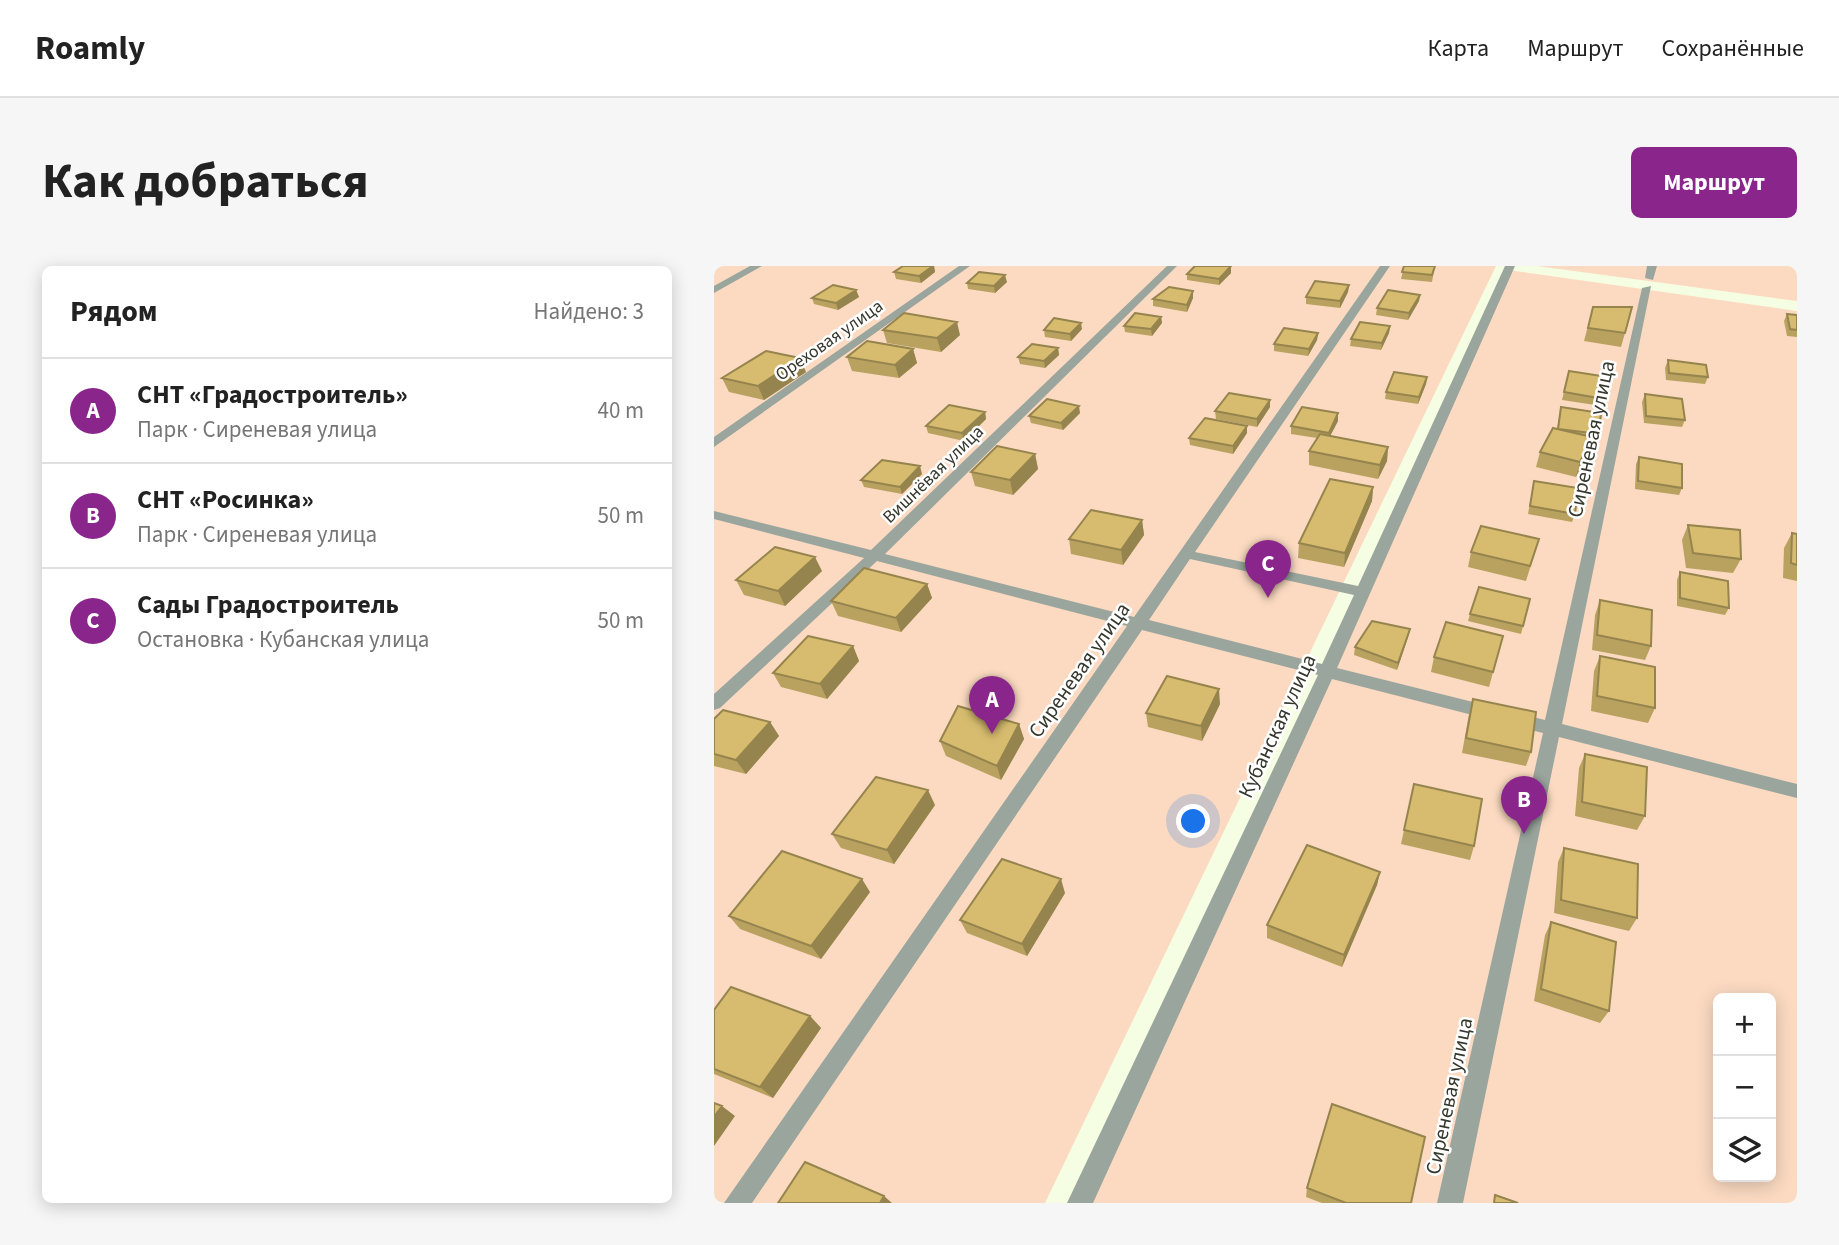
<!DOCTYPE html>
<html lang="ru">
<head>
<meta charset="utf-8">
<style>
	body { margin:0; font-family:"Source Sans 3",sans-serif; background:#f6f6f6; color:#222 }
	.controls { position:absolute; right:21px; bottom:21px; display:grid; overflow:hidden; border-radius:10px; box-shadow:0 4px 18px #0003 }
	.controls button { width:63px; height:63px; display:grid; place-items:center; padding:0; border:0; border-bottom:2px solid #e0e0e0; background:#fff; color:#222; font:35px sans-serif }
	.you { position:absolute; left:480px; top:556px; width:24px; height:24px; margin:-18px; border:5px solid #fff; border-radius:50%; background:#1a73e8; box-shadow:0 0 0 10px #1a73e833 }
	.badge { display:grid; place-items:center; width:46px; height:46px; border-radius:50%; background:#8a258c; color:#fff; font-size:23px; font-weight:700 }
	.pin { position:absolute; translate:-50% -58px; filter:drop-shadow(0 2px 4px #0008) }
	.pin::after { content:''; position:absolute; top:37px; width:24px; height:21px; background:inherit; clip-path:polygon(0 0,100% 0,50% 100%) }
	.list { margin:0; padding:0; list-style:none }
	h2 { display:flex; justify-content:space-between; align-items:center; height:91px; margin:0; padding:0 28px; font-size:30px }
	h2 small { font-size:23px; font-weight:400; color:#767676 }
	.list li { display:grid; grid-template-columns:46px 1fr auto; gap:21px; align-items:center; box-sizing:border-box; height:105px; padding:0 28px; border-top:2px solid #e0e0e0 }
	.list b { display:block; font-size:26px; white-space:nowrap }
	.list p { margin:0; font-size:23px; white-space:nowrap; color:#767676 }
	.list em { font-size:23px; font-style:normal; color:#767676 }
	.icon { flex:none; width:38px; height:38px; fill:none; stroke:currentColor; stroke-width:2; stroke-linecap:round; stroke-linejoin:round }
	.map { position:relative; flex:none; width:1083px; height:937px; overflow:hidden; border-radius:10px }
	header { display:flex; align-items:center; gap:42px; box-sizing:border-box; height:98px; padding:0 35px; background:#fff; border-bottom:2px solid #e0e0e0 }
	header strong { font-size:33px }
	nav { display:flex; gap:38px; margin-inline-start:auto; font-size:24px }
	.intro { display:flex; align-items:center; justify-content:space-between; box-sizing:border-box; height:168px; padding:0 42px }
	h1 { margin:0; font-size:49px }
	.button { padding:18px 32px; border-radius:10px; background:#8a258c; color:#fff; font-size:24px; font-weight:700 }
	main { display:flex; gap:42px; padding:0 42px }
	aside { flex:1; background:#fff; border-radius:10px; box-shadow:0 4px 18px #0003 }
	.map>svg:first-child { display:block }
	.green { fill:#fbdac1; fill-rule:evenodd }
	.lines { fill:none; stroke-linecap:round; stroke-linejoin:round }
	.minor { fill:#9aa59d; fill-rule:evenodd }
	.wall { fill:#b9a25f }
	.shaded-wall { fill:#96844e }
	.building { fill:#d7bc6f; stroke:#96844e; stroke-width:2 }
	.labels { text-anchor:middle; stroke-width:5; stroke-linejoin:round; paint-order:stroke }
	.far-street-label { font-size:18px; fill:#35382d; stroke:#fff }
	.street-label { font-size:21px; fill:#35382d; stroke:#fff }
</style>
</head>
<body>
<header>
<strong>Roamly</strong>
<nav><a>Карта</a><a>Маршрут</a><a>Сохранённые</a></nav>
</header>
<div class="intro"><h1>Как добраться</h1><a class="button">Маршрут</a></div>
<main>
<aside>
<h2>Рядом<small>Найдено: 3</small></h2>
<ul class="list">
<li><span class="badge">A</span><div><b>СНТ «Градостроитель»</b><p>Парк · Сиреневая улица</p></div><em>40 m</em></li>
<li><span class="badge">B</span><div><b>СНТ «Росинка»</b><p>Парк · Сиреневая улица</p></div><em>50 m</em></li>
<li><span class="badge">C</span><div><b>Сады Градостроитель</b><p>Остановка · Кубанская улица</p></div><em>50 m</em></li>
</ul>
</aside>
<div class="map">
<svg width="1083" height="937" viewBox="0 0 1083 937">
	<rect width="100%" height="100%" fill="#f5fee2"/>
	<path class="green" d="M 0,0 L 782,0 L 331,937 L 0,937 Z
		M 823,0 L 1083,0 L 1083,35 Z
		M 794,4 L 1083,45 L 1083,937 L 366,937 ZM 1004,732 L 1057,732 L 1057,911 L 1004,911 Z"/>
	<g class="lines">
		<path class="minor" d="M 36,0 L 48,0 L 0,27 L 0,20 Z
			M 245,0 L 256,0 L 0,181 L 0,171 Z
			M 453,0 L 463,0 L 171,288 L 420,351 L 666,0 L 676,0 L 481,286 L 644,320 L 791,0 L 801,0 L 623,402 L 831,454 L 928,22 L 937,20 L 848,458 L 1083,518 L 1083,532 L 845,471 L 749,937 L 723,937 L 829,467 L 618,413 L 379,937 L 353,937 L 604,409 L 428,364 L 38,937 L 10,937 L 413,360 L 163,295 L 6,442 L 0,444 L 0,428 L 150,292 L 0,253 L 0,245 L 157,284 ZM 476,293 L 640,329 L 608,398 L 435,354 Z
			M 933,0 L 943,0 L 939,14 L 931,12 Z"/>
	</g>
	<path class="wall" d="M 220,0 L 221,6 L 207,17 L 182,13 L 180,6 Z
		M 517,0 L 517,7 L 505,19 L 473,14 L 473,8 Z
		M 690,0 L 721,0 L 718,16 L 687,13 Z
		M 293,16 L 281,27 L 254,23 L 253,17 Z
		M 635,19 L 634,26 L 626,42 L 592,38 L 592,31 Z
		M 142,24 L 145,31 L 124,44 L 100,38 L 98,32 Z
		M 479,25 L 479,32 L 473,46 L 439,40 L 439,33 Z
		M 706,29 L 705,35 L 694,54 L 662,49 L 663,42 Z
		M 879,41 L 911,67 L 907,81 L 870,75 Z
		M 1073,48 L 1083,49 L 1083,71 L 1073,70 L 1070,55 Z
		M 447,51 L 448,57 L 438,70 L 411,66 L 410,60 Z
		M 676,60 L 675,67 L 667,84 L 636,80 L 637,73 Z
		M 368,63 L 357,75 L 331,71 L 330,64 Z
		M 169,64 L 246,69 L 227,86 L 173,77 Z
		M 604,67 L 603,74 L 594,90 L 560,85 L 560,78 Z
		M 344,82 L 345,89 L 331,102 L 306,98 L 304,91 Z
		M 199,83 L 203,97 L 185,112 L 138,105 L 133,91 Z
		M 954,94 L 994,111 L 991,118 L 952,114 L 951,102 Z
		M 855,105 L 890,133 L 888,140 L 848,134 Z
		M 92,106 L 50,134 L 15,126 L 8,112 Z
		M 713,111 L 712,118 L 704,138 L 671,133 L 672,126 Z
		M 931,128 L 971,154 L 968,161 L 930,157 L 928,136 Z
		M 556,141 L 543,161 L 502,153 L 501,145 Z
		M 847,141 L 885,168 L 883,176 L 877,175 L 874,186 L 862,211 L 822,201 L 826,186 L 843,163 Z
		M 271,146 L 272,153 L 250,175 L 214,167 L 212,160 Z
		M 366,147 L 349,164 L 317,157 L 315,150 Z
		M 624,147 L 624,155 L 616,170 L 674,181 L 673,195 L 664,213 L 595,199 L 595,185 L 603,172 L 577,168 L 577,160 Z
		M 533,167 L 519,188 L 476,179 L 475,172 Z
		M 321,188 L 324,203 L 299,229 L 261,220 L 257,206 Z
		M 925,191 L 968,222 L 965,229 L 921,223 L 922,198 Z
		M 208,208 L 188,228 L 150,221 L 147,214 Z
		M 820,215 L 861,248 L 858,256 L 814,248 Z
		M 659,221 L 658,235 L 630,301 L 584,292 L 585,277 Z
		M 428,254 L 430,269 L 409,299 L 357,288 L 355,273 Z
		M 974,259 L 1027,293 L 1019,307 L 972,302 L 968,274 Z
		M 1078,267 L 1083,268 L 1083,315 L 1069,312 L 1070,282 Z
		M 825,273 L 812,315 L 754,301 L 757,286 Z
		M 108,305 L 71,340 L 30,329 L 22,314 Z
		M 966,306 L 1015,342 L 1011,349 L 963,340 L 963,314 Z
		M 213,318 L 218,332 L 187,366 L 124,350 L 117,335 Z
		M 816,333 L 807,368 L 754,355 L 756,348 Z
		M 886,334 L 937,380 L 931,394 L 878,384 L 881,349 Z
		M 696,363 L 694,371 L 683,404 L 640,389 L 641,381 Z
		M 789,370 L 775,421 L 717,406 L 720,391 Z
		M 139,380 L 145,395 L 113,433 L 67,421 L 59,407 Z
		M 886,390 L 941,442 L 934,457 L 877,445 L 880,405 Z
		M 759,433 L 817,486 L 812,500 L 748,487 L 755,448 Z
		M 506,438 L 488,475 L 434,461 L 432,447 Z
		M 0,453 L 56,456 L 65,470 L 32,508 L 0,500 Z
		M 305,458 L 310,473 L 287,514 L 232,490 L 226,475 Z
		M 871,488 L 931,550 L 923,564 L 861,550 L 865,502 Z
		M 700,518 L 760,580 L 756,594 L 687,578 Z
		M 221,539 L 180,598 L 127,582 L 118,568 Z
		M 850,582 L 923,652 L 915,665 L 840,647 L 844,596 Z
		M 666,606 L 663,619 L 628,701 L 553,672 L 553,659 Z
		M 156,626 L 107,693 L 26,663 L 15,650 Z
		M 351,627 L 313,690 L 253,667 L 246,654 Z
		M 837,656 L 895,745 L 886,757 L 820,735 L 831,669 Z
		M 0,744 L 96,750 L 107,762 L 59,832 L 0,808 Z
		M 593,922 L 697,937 L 608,937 L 592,931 Z"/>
	<path class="shaded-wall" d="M 220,0 L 221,6 L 207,17 L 205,10 Z
		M 517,0 L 517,7 L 505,19 L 505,13 Z
		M 291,9 L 293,16 L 281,27 L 280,20 Z
		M 635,19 L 634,26 L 626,42 L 626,35 Z
		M 142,24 L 145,31 L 124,44 L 122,37 Z
		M 479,25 L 479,32 L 473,46 L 473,39 Z
		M 706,29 L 705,35 L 694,54 L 695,47 Z
		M 447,51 L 448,57 L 438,70 L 437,63 Z
		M 243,56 L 246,69 L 227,86 L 223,72 Z
		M 367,57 L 368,63 L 357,75 L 356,68 Z
		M 676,60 L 675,67 L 667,84 L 668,77 Z
		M 604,67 L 603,74 L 594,90 L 595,83 Z
		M 344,82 L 345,89 L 331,102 L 330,95 Z
		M 199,83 L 203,97 L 185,112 L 181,99 Z
		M 86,92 L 92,106 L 50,134 L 44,120 Z
		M 713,111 L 712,118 L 704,138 L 705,131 Z
		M 556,134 L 556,141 L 543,161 L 543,153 Z
		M 365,140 L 366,147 L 349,164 L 347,157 Z
		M 271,146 L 272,153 L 250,175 L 248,167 Z
		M 624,147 L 624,155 L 614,174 L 615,167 Z
		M 533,160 L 533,167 L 519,188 L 519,180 Z
		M 878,171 L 874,186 L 862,211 L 866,196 Z
		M 674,181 L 673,195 L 664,213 L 666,199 Z
		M 321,188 L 324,203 L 299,229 L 296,214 Z
		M 206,200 L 208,208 L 188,228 L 186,221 Z
		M 659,221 L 658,235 L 630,301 L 631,287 Z
		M 428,254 L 430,269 L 409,299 L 407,284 Z
		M 101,291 L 108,305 L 71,340 L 64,325 Z
		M 213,318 L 218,332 L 187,366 L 182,352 Z
		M 696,363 L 694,371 L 683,404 L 684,397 Z
		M 139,380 L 145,395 L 113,433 L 106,418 Z
		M 505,423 L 506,438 L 488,475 L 487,460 Z
		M 56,456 L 65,470 L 32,508 L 22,494 Z
		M 305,458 L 310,473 L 287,514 L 283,500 Z
		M 214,524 L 221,539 L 180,598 L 173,584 Z
		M 666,606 L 663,619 L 628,701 L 630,689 Z
		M 148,613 L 156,626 L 107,693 L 97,680 Z
		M 347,613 L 351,627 L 313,690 L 308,678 Z
		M 96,750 L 107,762 L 59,832 L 46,821 Z
		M 8,840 L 21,850 L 0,880 L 0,851 Z
		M 170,930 L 178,937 L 166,937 Z"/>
	<path class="building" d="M 189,0 L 219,0 L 205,10 L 180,6 Z
		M 481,0 L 517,0 L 505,13 L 473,8 Z
		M 690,0 L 721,0 L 718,9 L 688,6 Z
		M 265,6 L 291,9 L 280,20 L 253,17 Z
		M 601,15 L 635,19 L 626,35 L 592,31 Z
		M 119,19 L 142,24 L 122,37 L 98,32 Z
		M 455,21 L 479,25 L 473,39 L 439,33 Z
		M 674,24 L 706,29 L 695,47 L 663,42 Z
		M 879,41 L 918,41 L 911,67 L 874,62 Z
		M 190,47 L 243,56 L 223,72 L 169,64 Z
		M 421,47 L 447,51 L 437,63 L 410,60 Z
		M 1073,48 L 1083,49 L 1083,64 L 1076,63 Z
		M 340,52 L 367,57 L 356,68 L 330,64 Z
		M 646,56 L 676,60 L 668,77 L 637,73 Z
		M 570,62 L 604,67 L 595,83 L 560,78 Z
		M 153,75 L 199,83 L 181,99 L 133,91 Z
		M 318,78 L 344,82 L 330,95 L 304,91 Z
		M 52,85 L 86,92 L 44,120 L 8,112 Z
		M 954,94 L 992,99 L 994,111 L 955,107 Z
		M 855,105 L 894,111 L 890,133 L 850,126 Z
		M 680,106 L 713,111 L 705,131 L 672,126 Z
		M 515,127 L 556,134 L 543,153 L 501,145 Z
		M 931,128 L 968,133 L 971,154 L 932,150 Z
		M 333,133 L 365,140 L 347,157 L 315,150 Z
		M 235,139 L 271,146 L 248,167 L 212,160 Z
		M 588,141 L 624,147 L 615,167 L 577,160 Z
		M 847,141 L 887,147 L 885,168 L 844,163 Z
		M 491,152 L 533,160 L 519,180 L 475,172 Z
		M 839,162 L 878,171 L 866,196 L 826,186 Z
		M 606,168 L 674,181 L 666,199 L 595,185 Z
		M 283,180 L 321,188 L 296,214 L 257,206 Z
		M 925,191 L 968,198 L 968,222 L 924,215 Z
		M 168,194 L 206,200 L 186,221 L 147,214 Z
		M 616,213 L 659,221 L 631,287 L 585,277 Z
		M 820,215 L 864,222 L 861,248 L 816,240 Z
		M 377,244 L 428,254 L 407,284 L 355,273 Z
		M 974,259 L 1026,264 L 1027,293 L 979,287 Z
		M 767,260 L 825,273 L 816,300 L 757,286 Z
		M 1078,267 L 1083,268 L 1083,299 L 1077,297 Z
		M 61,281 L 101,291 L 64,325 L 22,314 Z
		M 150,302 L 213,318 L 182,352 L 117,335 Z
		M 966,306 L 1014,315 L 1015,342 L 966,332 Z
		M 765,321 L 816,333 L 809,360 L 756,348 Z
		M 886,334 L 938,344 L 937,380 L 883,369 Z
		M 658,355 L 696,363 L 684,397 L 641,381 Z
		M 732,356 L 789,370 L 779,406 L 720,391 Z
		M 94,370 L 139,380 L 106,418 L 59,407 Z
		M 886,390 L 941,401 L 941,442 L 883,430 Z
		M 453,410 L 505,423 L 487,460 L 432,447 Z
		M 759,433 L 822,446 L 817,486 L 752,472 Z
		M 244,440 L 305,458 L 283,500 L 226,475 Z
		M 9,444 L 56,456 L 22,494 L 0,488 L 0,453 Z
		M 871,488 L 933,501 L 931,550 L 868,536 Z
		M 162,511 L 214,524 L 173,584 L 118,568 Z
		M 700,518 L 768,533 L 760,580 L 690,564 Z
		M 593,579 L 666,606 L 630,689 L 553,659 Z
		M 850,582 L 924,598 L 923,652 L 847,634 Z
		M 68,585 L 148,613 L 97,680 L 15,650 Z
		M 288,593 L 347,613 L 308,678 L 246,654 Z
		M 837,656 L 902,676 L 895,745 L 827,723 Z
		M 17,721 L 96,750 L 46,821 L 0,803 L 0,744 Z
		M 0,837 L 8,840 L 0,851 Z
		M 618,838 L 711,871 L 697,937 L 632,937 L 593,922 Z
		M 91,896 L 170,930 L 166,937 L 64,937 Z
		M 781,929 L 804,937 L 780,937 Z"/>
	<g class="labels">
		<g class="far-street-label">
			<text transform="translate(115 74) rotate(-35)" y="6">Ореховая улица</text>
			<text transform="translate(219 208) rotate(-44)" y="6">Вишнёвая улица</text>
		</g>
		<g class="street-label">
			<text transform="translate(877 173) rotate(-78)" y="7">Сиреневая улица</text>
			<text transform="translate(365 404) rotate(-55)" y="7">Сиреневая улица</text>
			<text transform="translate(563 460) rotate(-65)" y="7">Кубанская улица</text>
			<text transform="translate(735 830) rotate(-78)" y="7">Сиреневая улица</text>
		</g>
	</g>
</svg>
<div class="controls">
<button>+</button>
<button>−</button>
<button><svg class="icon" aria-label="layers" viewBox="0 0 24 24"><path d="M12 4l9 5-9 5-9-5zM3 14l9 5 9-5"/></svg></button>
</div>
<div class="you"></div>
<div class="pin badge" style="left:278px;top:468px">A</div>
<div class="pin badge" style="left:810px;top:568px">B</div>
<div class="pin badge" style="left:554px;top:332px">C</div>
</div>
</main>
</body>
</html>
